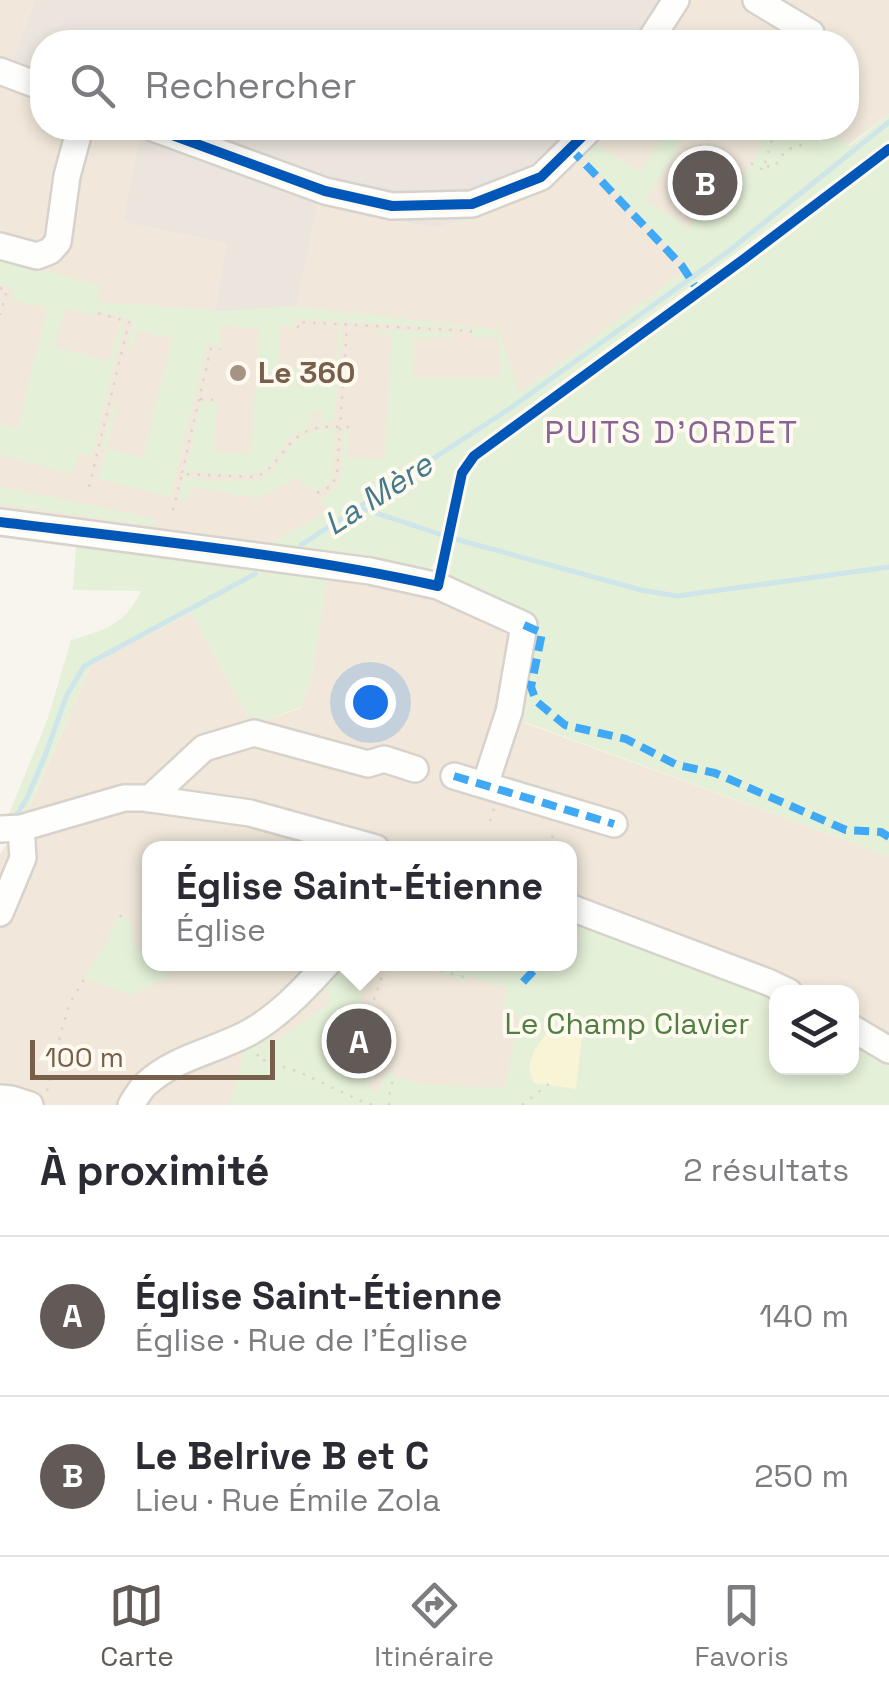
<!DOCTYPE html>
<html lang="fr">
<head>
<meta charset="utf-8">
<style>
	body { margin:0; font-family:"Space Grotesk",sans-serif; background:#f7f7f7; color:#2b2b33 }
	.controls { position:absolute; right:30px; bottom:30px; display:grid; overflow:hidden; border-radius:20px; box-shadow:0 5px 15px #0003 }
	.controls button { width:90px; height:90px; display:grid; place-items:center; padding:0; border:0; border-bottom:2px solid #e1e1e2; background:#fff; color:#2b2b33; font:50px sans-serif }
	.scale { position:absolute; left:30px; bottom:25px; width:245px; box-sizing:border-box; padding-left:10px; border:5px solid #785f4b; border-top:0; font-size:28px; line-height:35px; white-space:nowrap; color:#785f4b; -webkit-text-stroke:8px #fffaf0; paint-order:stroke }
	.you { position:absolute; left:370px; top:702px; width:35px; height:35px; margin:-25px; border:8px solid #fff; border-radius:50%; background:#1a73e8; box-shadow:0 0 0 15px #1a73e833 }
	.badge { display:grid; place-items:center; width:65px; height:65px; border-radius:50%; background:#625a57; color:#fff; font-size:32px; font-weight:700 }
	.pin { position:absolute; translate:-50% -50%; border:5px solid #fff; box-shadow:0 2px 10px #0006 }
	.popup { position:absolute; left:142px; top:841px; width:435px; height:130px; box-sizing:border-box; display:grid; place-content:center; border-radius:20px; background:#fff; filter:drop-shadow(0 2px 8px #0005); font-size:32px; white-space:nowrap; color:#7c7c81 }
	.popup b { font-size:38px; color:#2b2b33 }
	.popup::after { content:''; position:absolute; left:50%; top:100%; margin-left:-20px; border:20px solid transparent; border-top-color:#fff }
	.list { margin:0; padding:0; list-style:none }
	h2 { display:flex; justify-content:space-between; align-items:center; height:130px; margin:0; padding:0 40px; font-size:42px }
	h2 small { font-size:32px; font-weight:400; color:#7c7c81 }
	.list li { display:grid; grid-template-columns:65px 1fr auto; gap:30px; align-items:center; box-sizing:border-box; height:160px; padding:0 40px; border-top:2px solid #e1e1e2 }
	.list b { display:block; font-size:38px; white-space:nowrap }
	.list p { margin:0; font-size:32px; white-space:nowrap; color:#7c7c81 }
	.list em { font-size:32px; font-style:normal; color:#7c7c81 }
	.icon { flex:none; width:55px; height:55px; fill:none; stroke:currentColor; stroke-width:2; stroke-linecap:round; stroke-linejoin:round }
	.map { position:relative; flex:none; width:889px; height:1105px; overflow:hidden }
	.search { position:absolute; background:#fff; box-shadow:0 5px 15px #0003; left:30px; right:30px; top:30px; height:110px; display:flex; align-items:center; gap:25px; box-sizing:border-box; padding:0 35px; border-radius:40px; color:#7c7c81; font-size:38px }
	.sheet { height:450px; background:#fff }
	nav { display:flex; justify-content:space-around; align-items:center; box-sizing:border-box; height:140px; border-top:2px solid #e1e1e2; background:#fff; font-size:28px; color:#7c7c81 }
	nav a { display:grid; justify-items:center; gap:5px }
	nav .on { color:#625a57 }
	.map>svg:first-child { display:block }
	.residential { fill:#f1e8db; fill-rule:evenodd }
	.industrial { fill:#ebe5de }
	.green { fill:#e4f0d8 }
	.sand { fill:#faf4d6 }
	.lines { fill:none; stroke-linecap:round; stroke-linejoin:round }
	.stream { stroke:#cee5ea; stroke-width:5 }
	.minor-casing { stroke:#d7d2cb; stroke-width:30 }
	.path { stroke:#dbd5cf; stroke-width:2.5; stroke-dasharray:2.5 8; stroke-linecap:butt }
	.minor { stroke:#fefefc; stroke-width:25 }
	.quiet { stroke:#3fa9f5; stroke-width:8; stroke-dasharray:15 8; stroke-linecap:butt }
	.cycleway-casing { stroke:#fffaf0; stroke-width:16 }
	.cycleway { stroke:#0057b8; stroke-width:10 }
	.poi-dot { fill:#a59484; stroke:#fffaf0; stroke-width:4 }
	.labels { text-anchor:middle; stroke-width:8; stroke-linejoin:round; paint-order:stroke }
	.poi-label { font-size:30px; font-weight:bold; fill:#785f4b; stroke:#fffaf0; text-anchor:start }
	.park-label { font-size:30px; fill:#507f42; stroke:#fffaf0 }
	.neighbourhood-label { font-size:32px; letter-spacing:2.5px; fill:#876494; stroke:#fffaf0 }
	.water-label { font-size:32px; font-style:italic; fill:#447b8c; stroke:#fffaf0 }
</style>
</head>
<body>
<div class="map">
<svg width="889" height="1105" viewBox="0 0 889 1105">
	<rect width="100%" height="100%" fill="#f8f5ee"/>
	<path class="residential" d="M 0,0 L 35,0 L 8,74 L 0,72 Z
		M 687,0 L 889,0 L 889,114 L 635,308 L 519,394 L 283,546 L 0,514 L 0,83 L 42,98 L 42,128 L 126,128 L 142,133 L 123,222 L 227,243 L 215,310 L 295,306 L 318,202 L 385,219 L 437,228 L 509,203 L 558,176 L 582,157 L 609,128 L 846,128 L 846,42 L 663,42 Z
		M 358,557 L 429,571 L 451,579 L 535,618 L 525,723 L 889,856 L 889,1105 L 0,1105 L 0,854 L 23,820 L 34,796 L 92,663 L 191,613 L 253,725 L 301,708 L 311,679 L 327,579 ZM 149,848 L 569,848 L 569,964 L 149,964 ZM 776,992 L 852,992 L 852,1068 L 776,1068 Z"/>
	<path class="industrial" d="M 35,0 L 687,0 L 663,42 L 42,42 L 42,98 L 8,74 Z
		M 126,128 L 609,128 L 582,157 L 539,189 L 509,203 L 437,228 L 385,219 L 318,202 L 296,306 L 226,311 L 215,310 L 227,243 L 123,222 L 141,133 Z"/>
	<path class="green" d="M 889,114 L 889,140 L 482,440 L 471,451 L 461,466 L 435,562 L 429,571 L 358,558 L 348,583 L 327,580 L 311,679 L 301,707 L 253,725 L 191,613 L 92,663 L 23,820 L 6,821 L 48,718 L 71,640 C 105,630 125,625 141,591 L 73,590 L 76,543 L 263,570 L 298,549 L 270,544 L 327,511 L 320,499 C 348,485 342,459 344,430 L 349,430 L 347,458 L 384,460 L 392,335 L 376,334 L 376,330 L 453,333 L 453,337 L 414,338 L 413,378 L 499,378 L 499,338 L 472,337 L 472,329 L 295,319 L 294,327 L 280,327 L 278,367 L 335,372 L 338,327 L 342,328 L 335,419 L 318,426 L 316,422 L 322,422 L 323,412 L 312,411 L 310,427 L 292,436 L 265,471 C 240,478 212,473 185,471 L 201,402 L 217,403 L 214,452 L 251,454 L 259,328 L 222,325 L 221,345 L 207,345 L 171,497 L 98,479 L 106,450 L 102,448 L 114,402 L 118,403 L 106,449 L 143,458 L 172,338 L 137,330 L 132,348 L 127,347 L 133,320 L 96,311 L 94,315 L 65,308 L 55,347 L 109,361 L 120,322 L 124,323 L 92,456 L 79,453 L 73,474 L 0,455 L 0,425 L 17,429 L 47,308 L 11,299 L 14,288 L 0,285 L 0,259 L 101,286 L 99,302 L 226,311 L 296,306 L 499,330 L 519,393 L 688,268 L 584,156 L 595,144 L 640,172 L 669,128 L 682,128 L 688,132 L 645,200 L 689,228 L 712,193 L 727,201 L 763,144 L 753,137 L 759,128 L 823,128 L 850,146 Z
		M 889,154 L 889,856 L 525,722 L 535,618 L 451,579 L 447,567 L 462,488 L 472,465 Z
		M 335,429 L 333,476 L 330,482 L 315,491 L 312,486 L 307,489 L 299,477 L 258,498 L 191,487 L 188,501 L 179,499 L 184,477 C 205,478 247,486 265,476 C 272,472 276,464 281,458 C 298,435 307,430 335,429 Z
		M 0,486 L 155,519 L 154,526 L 0,504 Z
		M 569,914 L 776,994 L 776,1068 L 852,1068 L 852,1035 L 889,1058 L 889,1105 L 229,1105 L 247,1042 L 267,1028 L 272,1043 L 330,1003 L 325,981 L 339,970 L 367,979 L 353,1021 L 343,1018 L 332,1051 L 341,1055 L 342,1063 L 349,1070 L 358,1070 L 365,1063 L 375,1067 L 368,1088 L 379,1091 L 386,1072 L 418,1084 L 505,1088 L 519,1017 L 503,1007 L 508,988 L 466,975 L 464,981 L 420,967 L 421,964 L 569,964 Z
		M 116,918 L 132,919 L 133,942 L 149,957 L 149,964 L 156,964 L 171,976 L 131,995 L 83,978 L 106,946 Z"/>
	<path class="sand" d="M 550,1029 L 582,1035 L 576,1089 L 534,1083 C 523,1062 536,1046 550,1029 Z"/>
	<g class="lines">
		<path class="stream" d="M 358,507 L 448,537 L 641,590 L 677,596 L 889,567
			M 301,545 L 509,409 L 730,250 L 889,122
			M 15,818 L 27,798 L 45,756 L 66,697 L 84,666 L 255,574"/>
		<g class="minor-casing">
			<path id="minor" d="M 756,0 L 811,33
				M 649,42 L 676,0
				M 0,71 L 42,87
				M 153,128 L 325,191 L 392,206 L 472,204 L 541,177 L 591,128
				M 0,246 L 37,256 L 50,251 L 58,242 L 67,176 L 80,128
				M 0,522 L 370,571 L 438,586 L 524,625 L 509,712 L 485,785
				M 454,776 L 614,824
				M 149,799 L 204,748 L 254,733 L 368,764 L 384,759 L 415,769
				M 0,829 L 21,828 L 124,798 L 144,798 L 250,813 L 376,848
				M 569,907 L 768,982 L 789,992
				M 0,913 L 23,858 L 21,828
				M 852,1028 L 889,1050
				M 0,1098 L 11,1099 L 30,1105
				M 131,1105 C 135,1099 139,1091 145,1085 C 174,1057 216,1051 250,1032 C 280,1015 305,988 327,964"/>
		</g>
		<path class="path" d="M 690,128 L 712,141
			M 751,163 L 762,169 L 765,164 L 769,167 L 775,166 L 786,150 L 804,144 L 807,135 L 804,128
			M 765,163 L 772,140 L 786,128
			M 0,288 L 7,290 L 0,315
			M 298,328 L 298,322 L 471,331 L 470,337
			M 200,399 L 217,400
			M 182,473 L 211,348 L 220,349
			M 89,487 L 129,322 L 97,313 L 96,316
			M 317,493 L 332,486 L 337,473 L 347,326
			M 173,510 L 182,474 L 256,477 C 267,472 273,465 280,456 C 302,427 313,426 349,427
			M 490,821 L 494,808
			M 549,848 L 555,828
			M 120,915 L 123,919
			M 421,964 L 463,977 L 464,974
			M 374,1000 L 383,973
			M 258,1054 L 257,1058 L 299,1072 L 361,1101 L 373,1105
			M 47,1091 L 62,1028 L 70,1003 L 84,979
			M 389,1105 L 390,1091 L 394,1075
			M 522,1105 L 550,1083"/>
		<use href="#minor" class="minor"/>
		<path class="quiet" d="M 570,148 L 667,250 L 682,266 L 699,292
			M 524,625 L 542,633 L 531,687 L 536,701 L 565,725 L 626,739 L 677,765 L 715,773 L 846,830 L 881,832 L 889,837
			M 454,776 L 614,824
			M 523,982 L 540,964"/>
		<g class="cycleway-casing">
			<path id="cycleway" d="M 153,128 L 325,191 L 392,206 L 472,204 L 541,177 L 591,128
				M 0,522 C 146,540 294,554 438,586 L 462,473 L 474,456 L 744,259 L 889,149"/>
		</g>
		<use href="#cycleway" class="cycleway"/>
	</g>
	<circle class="poi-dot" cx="238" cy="373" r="10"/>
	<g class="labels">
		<g class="poi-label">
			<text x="258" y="383">Le 360</text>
		</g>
		<g class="park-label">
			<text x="627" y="1034">Le Champ Clavier</text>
		</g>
		<g class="neighbourhood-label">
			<text x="672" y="443">PUITS D'ORDET</text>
		</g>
		<g class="water-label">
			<text transform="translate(378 494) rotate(-33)" y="11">La Mère</text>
		</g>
	</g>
</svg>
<div class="controls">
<button><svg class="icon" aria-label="layers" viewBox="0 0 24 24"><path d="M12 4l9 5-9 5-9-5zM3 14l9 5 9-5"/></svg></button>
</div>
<div class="scale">100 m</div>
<div class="you"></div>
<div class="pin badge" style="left:359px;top:1041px">A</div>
<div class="popup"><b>Église Saint-Étienne</b>Église</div>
<div class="pin badge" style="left:705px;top:183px">B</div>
<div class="search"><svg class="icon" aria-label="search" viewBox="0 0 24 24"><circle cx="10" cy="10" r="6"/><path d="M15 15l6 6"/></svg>Rechercher</div>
</div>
<section class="sheet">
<h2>À proximité<small>2 résultats</small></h2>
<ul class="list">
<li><span class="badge">A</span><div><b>Église Saint-Étienne</b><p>Église · Rue de l'Église</p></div><em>140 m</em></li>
<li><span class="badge">B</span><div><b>Le Belrive B et C</b><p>Lieu · Rue Émile Zola</p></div><em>250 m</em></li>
</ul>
</section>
<nav>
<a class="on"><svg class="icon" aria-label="map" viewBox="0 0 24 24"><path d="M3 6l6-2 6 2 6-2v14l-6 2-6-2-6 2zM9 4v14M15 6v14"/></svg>Carte</a>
<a><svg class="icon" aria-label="directions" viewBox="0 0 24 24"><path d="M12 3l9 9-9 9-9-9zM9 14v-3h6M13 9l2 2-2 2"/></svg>Itinéraire</a>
<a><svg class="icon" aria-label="saved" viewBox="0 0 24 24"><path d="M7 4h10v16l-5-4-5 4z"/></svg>Favoris</a>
</nav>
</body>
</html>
